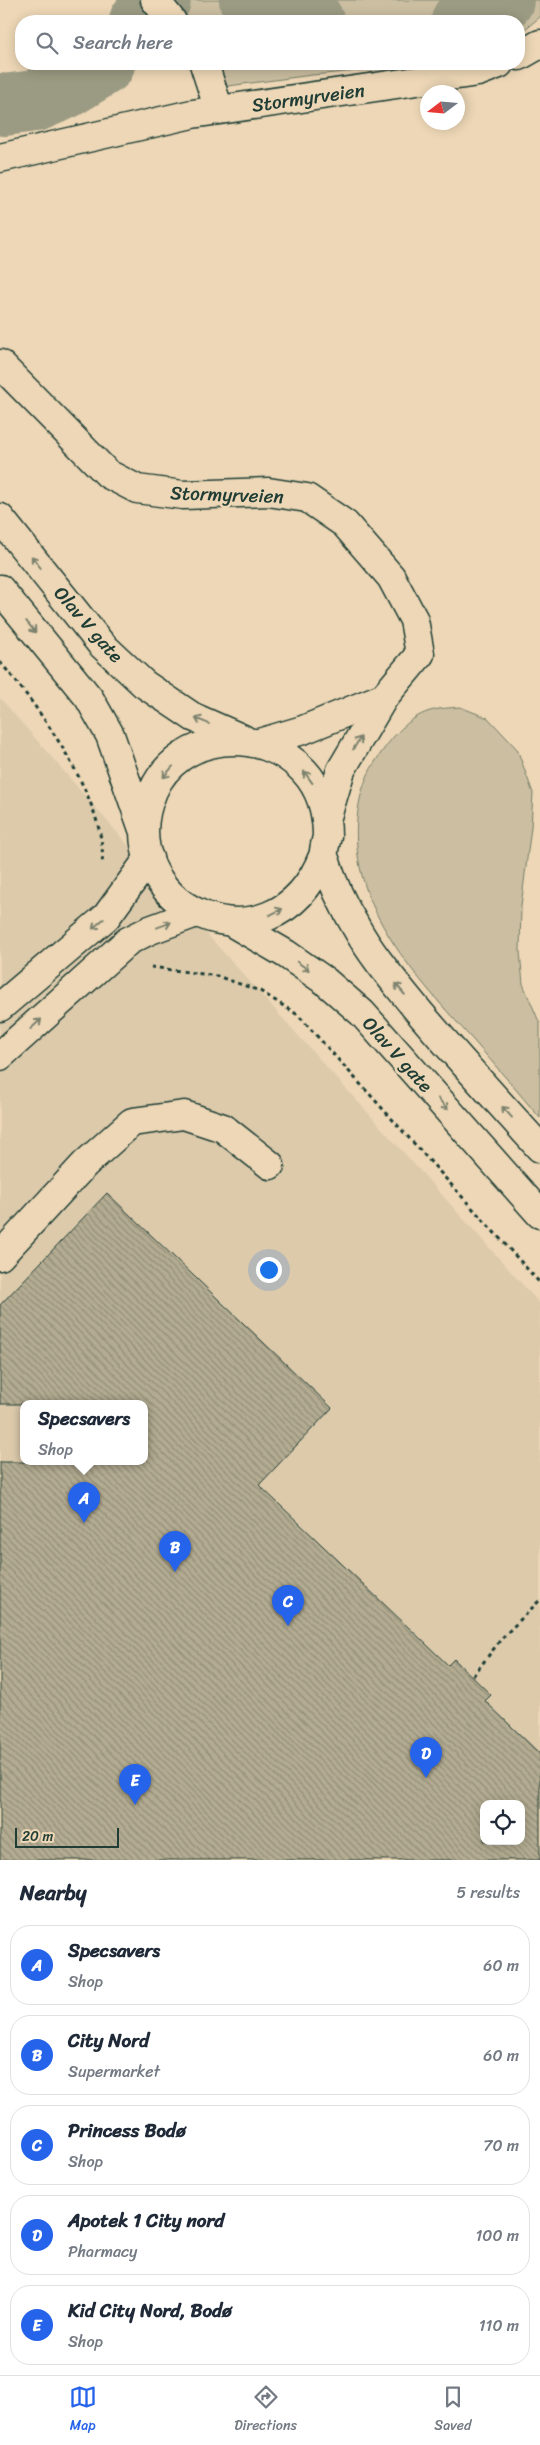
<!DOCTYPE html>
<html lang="en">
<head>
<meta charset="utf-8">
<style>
	body { margin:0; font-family:Sriracha,sans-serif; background:#f2f2f3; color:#1f2937 }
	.controls { position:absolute; right:15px; bottom:15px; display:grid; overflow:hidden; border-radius:10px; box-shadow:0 2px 12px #0003 }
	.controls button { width:45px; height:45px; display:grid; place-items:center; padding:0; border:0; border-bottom:1px solid #e0e1e3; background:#fff; color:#1f2937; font:25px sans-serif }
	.compass { position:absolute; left:420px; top:85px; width:45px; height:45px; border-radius:50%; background:#fff; box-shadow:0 2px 12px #0003; rotate:254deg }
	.scale { position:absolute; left:15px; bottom:12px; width:104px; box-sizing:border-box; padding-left:5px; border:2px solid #1f3d34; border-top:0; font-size:14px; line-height:18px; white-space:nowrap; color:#1f3d34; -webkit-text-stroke:4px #edd7b6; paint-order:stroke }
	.you { position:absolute; left:268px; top:1269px; width:18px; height:18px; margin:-12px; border:4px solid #fff; border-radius:50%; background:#1a73e8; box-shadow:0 0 0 8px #1a73e833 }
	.badge { display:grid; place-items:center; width:32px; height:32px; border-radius:50%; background:#2563eb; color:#fff; font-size:16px; font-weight:700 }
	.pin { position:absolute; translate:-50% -41px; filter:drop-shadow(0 1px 2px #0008) }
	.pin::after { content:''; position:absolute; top:26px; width:18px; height:15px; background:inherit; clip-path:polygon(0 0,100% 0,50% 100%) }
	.popup { position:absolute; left:20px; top:1400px; width:128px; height:65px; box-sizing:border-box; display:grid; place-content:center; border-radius:10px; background:#fff; filter:drop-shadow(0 1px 4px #0005); font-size:16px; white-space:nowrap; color:#747a83 }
	.popup b { font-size:19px; color:#1f2937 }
	.popup::after { content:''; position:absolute; left:50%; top:100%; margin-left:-10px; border:10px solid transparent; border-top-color:#fff }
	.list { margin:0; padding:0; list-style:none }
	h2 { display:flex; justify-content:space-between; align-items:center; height:65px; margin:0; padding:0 20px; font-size:21px }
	h2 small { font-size:16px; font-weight:400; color:#747a83 }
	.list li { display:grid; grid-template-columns:32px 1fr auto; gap:15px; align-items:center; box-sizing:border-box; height:80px; margin:0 10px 10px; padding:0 10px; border:1px solid #e0e1e3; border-radius:20px }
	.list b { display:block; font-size:19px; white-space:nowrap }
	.list p { margin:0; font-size:16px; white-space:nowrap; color:#747a83 }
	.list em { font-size:16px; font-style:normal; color:#747a83 }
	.icon { flex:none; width:28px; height:28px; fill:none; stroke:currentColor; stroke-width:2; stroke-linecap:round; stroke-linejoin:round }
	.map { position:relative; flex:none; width:540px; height:1860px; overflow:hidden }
	.search { position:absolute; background:#fff; box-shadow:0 2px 12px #0003; left:15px; right:15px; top:15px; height:55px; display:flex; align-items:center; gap:12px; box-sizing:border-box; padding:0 18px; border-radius:20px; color:#747a83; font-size:19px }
	.sheet { height:515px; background:#fff }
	nav { display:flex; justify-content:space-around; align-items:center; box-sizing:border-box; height:70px; border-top:1px solid #e0e1e3; background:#fff; font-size:14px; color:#747a83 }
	nav a { display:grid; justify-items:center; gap:2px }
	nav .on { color:#2563eb }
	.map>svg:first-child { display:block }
	.built { fill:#dccaab; fill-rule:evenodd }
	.green { fill:#cbbea1; stroke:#757e6a }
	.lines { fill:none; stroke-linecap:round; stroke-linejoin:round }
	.river { stroke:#9b9b83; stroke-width:62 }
	.building { fill:url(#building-back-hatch); stroke:#1f3d34; fill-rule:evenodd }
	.minor-casing { stroke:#1f3d34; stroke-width:31 }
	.highway-casing { stroke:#1f3d34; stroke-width:31 }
	.path { stroke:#1f3d34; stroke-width:3; stroke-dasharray:4 4; stroke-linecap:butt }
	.minor { stroke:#edd7b6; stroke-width:28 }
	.highway { stroke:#edd7b6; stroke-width:28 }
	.oneway { stroke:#7c826e }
	.labels { text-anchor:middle; stroke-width:5; stroke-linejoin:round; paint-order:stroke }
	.street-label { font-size:19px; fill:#1f3d34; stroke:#edd7b6 }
</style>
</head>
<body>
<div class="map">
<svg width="540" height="1860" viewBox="0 0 540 1860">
	<defs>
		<pattern id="building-back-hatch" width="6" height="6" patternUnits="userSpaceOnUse" patternTransform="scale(1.25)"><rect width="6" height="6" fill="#b4ac92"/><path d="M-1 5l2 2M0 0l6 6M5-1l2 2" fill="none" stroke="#928d78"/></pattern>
	</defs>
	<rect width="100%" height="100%" fill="#edd7b6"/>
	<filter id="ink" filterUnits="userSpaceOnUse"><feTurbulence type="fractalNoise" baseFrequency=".02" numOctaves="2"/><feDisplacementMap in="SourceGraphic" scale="10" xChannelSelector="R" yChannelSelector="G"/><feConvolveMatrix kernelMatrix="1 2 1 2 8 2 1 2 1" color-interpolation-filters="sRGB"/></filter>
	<g filter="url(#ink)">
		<path class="built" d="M 0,698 L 168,891 L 540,1304 L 540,1860 L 0,1860 ZM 24,1404 L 144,1404 L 144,1462 L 24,1462 ZM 484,1804 L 521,1804 L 521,1841 L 484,1841 Z"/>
		<path class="green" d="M 157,0 L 540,0 L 540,17 L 519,34 L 519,21 L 171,21 Z
			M 198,64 L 438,64 L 312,75 L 213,88 Z
			M 460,707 L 488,718 L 517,749 L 533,793 L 531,827 L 521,906 L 520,952 L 523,984 L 540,1024 L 540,1118 C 518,1092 496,1066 473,1040 C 418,979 349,908 357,819 C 359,798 364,779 375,762 C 388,742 406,718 430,711 C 439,708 450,708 460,707 Z"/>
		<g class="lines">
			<path class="river" d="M 250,0 L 313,21
				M 140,21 L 160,0
				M 462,21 L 473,13 L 503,0
				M 0,104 L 4,105 L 35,101 L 65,88 L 104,64"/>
		</g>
		<path class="building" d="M 107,1193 L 332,1408 L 259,1485 L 448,1665 L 454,1659 L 491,1695 L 485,1701 L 540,1754 L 540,1860 L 0,1860 L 0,1462 L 144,1462 L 144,1404 L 0,1404 L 0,1305 ZM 484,1804 L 521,1804 L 521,1841 L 484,1841 Z"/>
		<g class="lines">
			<g class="minor-casing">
				<path id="minor" d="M 155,0 L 172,21
					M 519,56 L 540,44
					M 204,64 L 219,110
					M 0,158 L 192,114 L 478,72 L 499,64
					M 0,364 L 108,474 L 137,489 L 183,495 L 268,492 L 307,498 L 345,524 L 391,577 L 414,620 L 420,654 L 384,697
					M 259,743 L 303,730 L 384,697 L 341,770 L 326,820
					M 0,1007 L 106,917 L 149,858
					M 0,1056 L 128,941 L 150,930 L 196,913
					M 0,1256 L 85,1164 L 132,1122 L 184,1115 L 223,1128 L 270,1165"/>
			</g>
			<g class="highway-casing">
				<path id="highway" d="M 0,518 L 101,644 L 144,684 L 193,717 L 243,739
					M 0,589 L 89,698 L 110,735 L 143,829
					M 323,856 C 273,984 104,905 153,791 C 179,732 262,725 304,771 C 320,788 327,812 327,836 C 326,843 322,852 325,859 C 332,882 344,907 356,927 C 372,956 394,981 415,1007 C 455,1055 498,1101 540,1148
					M 231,922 L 286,954 L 325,981 L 362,1013 L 540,1214"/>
			</g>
			<path class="path" d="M 0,662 C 39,707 109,804 102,865
				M 151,967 L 217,976 L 260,991 L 298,1015 L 540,1283
				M 473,1676 L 502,1638 L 540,1600"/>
			<use href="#minor" class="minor"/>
			<use href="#highway" class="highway"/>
		</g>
		<defs><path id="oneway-shaft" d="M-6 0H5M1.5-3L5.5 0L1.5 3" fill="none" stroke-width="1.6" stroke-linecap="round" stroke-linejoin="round" transform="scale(1.25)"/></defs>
		<g class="oneway">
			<use href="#oneway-shaft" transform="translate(36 562) rotate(-128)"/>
			<use href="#oneway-shaft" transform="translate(31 627) rotate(51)"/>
			<use href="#oneway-shaft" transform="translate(202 721) rotate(-157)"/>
			<use href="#oneway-shaft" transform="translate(357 743) rotate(-59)"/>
			<use href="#oneway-shaft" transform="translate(168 772) rotate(131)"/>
			<use href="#oneway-shaft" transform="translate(308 777) rotate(-126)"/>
			<use href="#oneway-shaft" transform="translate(276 912) rotate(-27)"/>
			<use href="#oneway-shaft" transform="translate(98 924) rotate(139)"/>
			<use href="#oneway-shaft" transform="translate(164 925) rotate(-20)"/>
			<use href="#oneway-shaft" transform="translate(303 966) rotate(35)"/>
			<use href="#oneway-shaft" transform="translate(400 989) rotate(-130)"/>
			<use href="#oneway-shaft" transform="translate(36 1024) rotate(-42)"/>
			<use href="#oneway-shaft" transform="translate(443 1104) rotate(48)"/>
			<use href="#oneway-shaft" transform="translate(507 1112) rotate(-132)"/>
		</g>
	</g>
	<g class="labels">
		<g class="street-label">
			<text transform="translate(308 97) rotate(-8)" y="7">Stormyrveien</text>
			<text transform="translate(227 494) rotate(2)" y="7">Stormyrveien</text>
			<text transform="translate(89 624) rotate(49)" y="7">Olav V gate</text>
			<text transform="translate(398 1054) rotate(48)" y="7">Olav V gate</text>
		</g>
	</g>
</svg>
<div class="controls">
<button><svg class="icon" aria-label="locate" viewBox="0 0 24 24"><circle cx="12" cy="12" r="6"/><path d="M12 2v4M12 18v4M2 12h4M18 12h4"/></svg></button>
</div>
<svg class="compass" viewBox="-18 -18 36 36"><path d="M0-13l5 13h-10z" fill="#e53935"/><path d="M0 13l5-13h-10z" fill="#747a83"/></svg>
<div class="scale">20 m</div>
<div class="you"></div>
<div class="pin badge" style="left:84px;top:1523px">A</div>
<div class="popup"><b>Specsavers</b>Shop</div>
<div class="pin badge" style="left:175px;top:1572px">B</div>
<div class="pin badge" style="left:288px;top:1626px">C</div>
<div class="pin badge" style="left:426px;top:1778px">D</div>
<div class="pin badge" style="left:135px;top:1805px">E</div>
<div class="search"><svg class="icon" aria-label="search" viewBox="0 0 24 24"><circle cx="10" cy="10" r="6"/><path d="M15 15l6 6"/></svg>Search here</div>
</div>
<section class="sheet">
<h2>Nearby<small>5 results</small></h2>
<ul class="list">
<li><span class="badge">A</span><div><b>Specsavers</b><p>Shop</p></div><em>60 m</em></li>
<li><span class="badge">B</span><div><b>City Nord</b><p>Supermarket</p></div><em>60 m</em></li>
<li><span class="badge">C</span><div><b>Princess Bodø</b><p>Shop</p></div><em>70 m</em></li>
<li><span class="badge">D</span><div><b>Apotek 1 City nord</b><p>Pharmacy</p></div><em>100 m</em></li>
<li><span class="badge">E</span><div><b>Kid City Nord, Bodø</b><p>Shop</p></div><em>110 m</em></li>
</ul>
</section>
<nav>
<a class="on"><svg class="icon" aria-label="map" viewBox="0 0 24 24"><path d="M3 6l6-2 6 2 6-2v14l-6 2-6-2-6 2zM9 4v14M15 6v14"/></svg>Map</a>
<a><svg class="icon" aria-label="directions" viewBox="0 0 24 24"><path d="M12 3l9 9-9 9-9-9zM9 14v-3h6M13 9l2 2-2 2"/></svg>Directions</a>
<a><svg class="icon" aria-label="saved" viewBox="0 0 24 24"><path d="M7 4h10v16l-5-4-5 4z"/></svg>Saved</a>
</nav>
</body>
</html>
